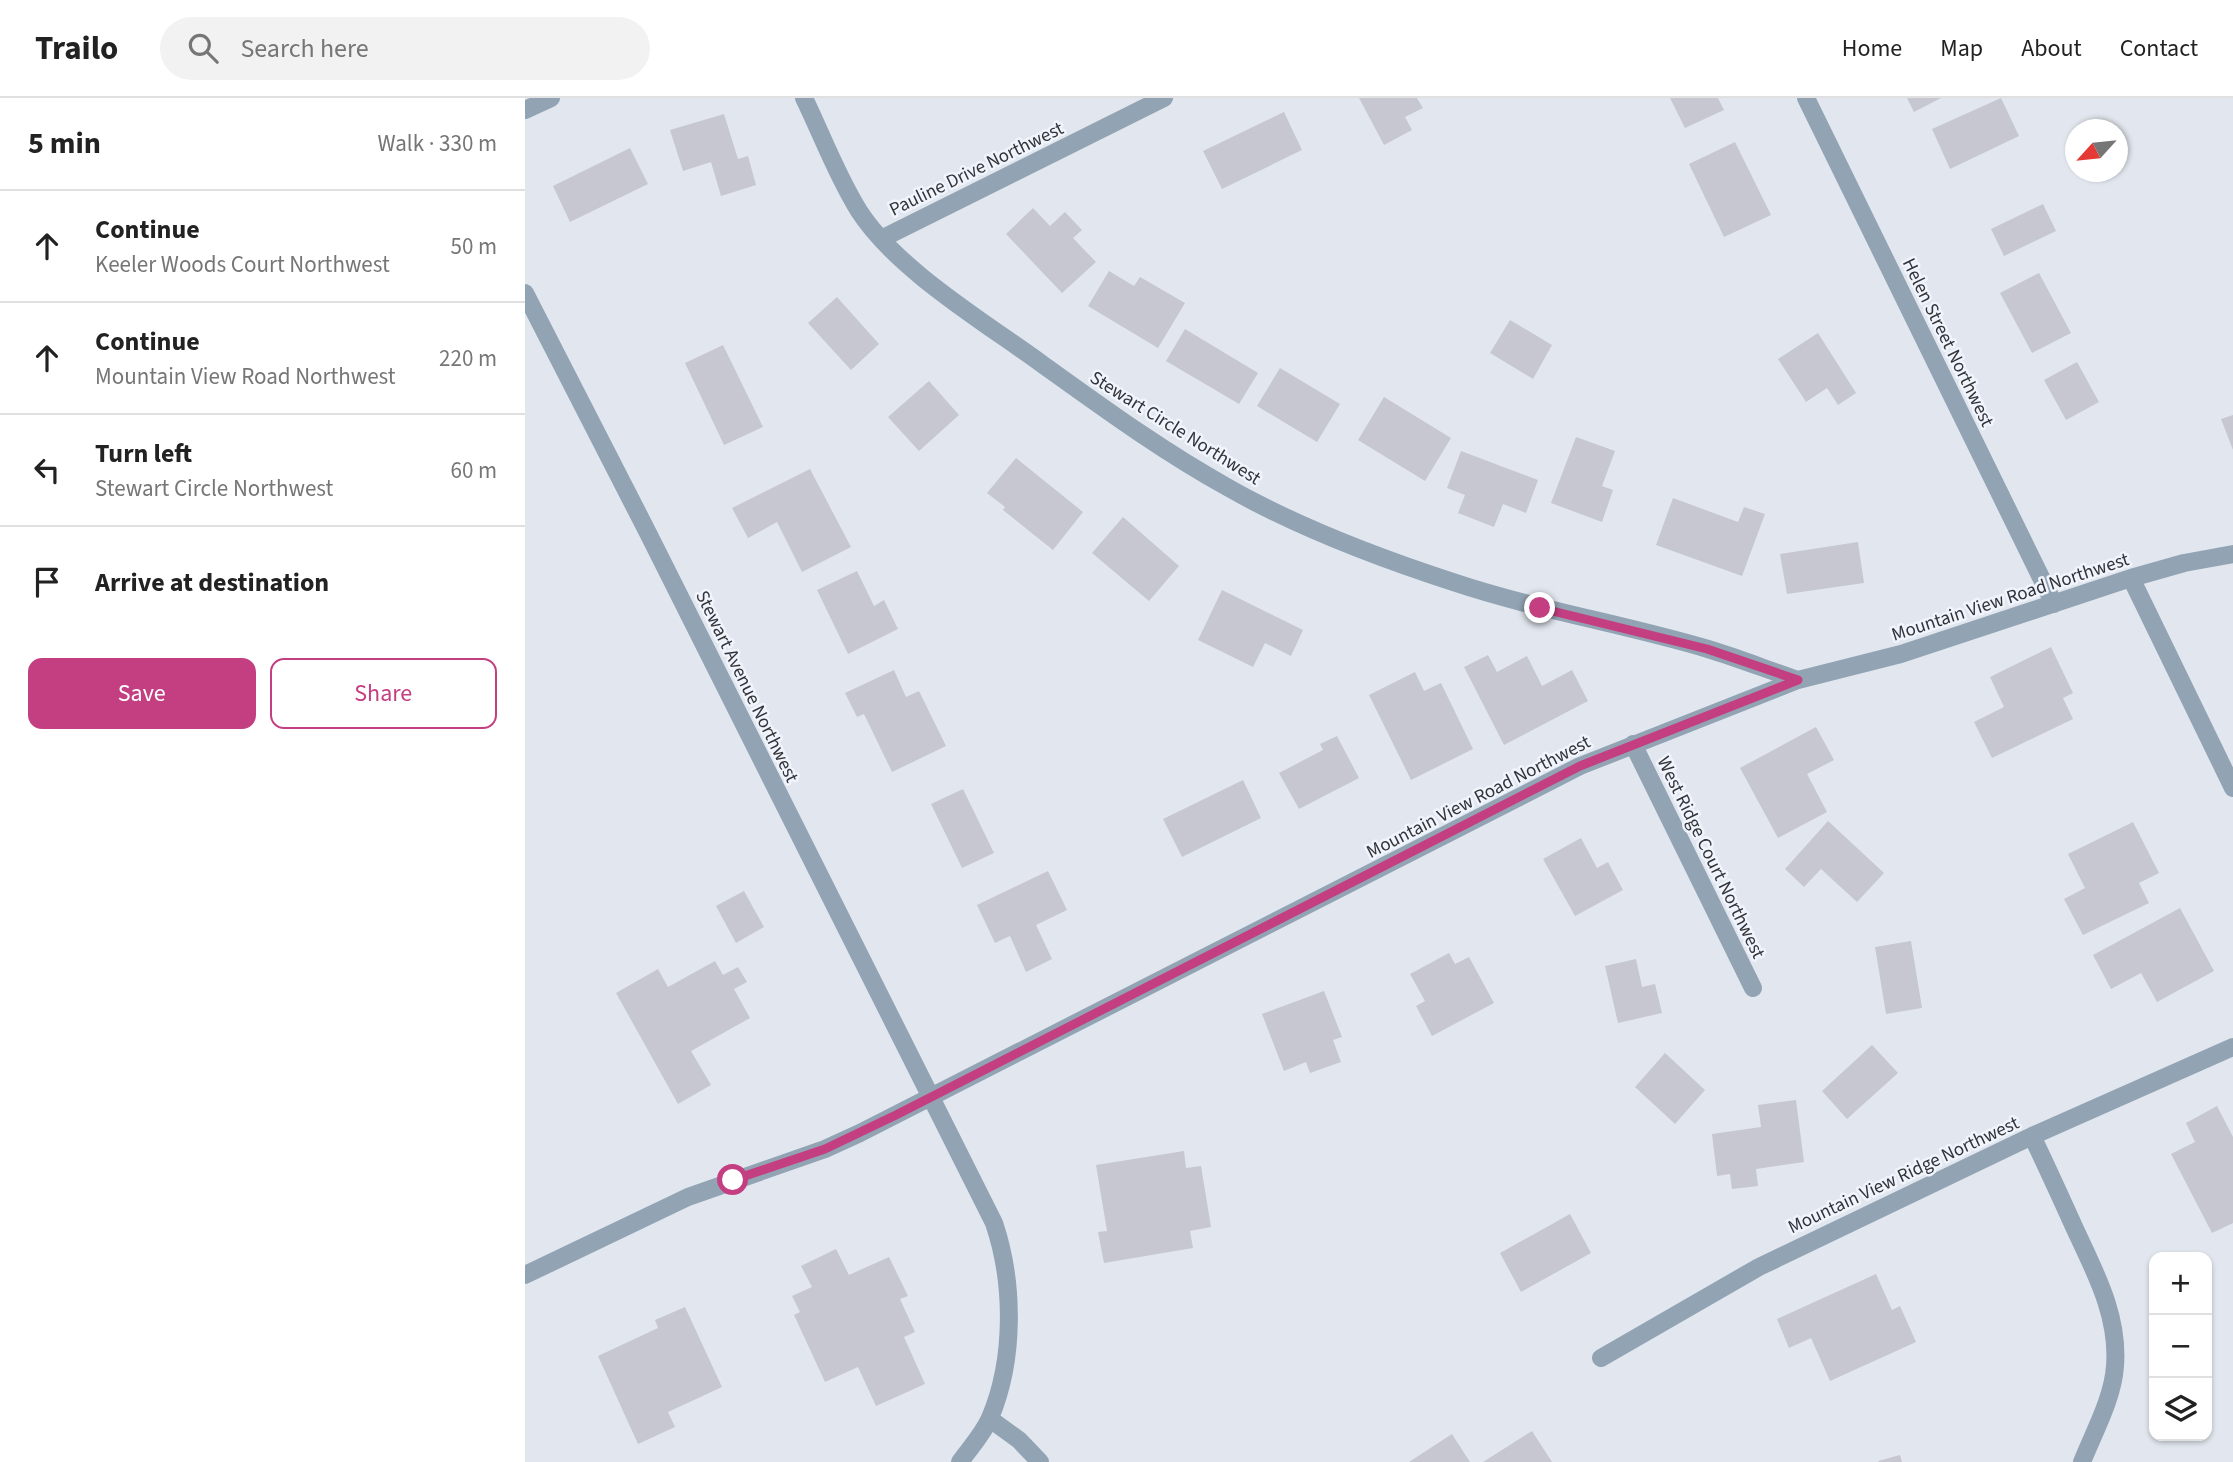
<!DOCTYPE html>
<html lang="en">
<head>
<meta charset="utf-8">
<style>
	body { margin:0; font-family:"Source Sans 3",sans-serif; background:#f2f2f2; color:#222 }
	.controls { position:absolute; right:21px; bottom:21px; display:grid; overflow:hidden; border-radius:14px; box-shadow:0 2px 5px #0004 }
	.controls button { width:63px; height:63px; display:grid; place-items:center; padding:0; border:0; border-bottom:2px solid #e0e0e0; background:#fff; color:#222; font:35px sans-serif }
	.compass { position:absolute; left:1540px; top:21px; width:63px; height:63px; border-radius:50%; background:#fff; box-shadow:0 2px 5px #0004; rotate:243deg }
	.stop { position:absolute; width:21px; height:21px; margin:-16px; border:5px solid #c43f82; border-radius:50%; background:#fff }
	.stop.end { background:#c43f82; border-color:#fff; box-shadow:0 2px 7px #0008 }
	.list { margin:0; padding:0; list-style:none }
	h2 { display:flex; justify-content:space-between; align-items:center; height:91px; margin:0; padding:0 28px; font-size:30px }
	h2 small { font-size:23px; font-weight:400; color:#767676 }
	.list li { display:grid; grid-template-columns:46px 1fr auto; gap:21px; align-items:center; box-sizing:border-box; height:112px; padding:0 28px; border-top:2px solid #e0e0e0 }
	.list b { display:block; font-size:26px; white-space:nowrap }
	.list p { margin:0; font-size:23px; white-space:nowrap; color:#767676 }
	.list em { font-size:23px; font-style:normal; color:#767676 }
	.actions { display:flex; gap:14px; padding:21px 28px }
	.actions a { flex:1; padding:16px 0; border:2px solid #c43f82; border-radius:14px; text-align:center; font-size:24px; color:#c43f82 }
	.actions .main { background:#c43f82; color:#fff }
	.icon { flex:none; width:38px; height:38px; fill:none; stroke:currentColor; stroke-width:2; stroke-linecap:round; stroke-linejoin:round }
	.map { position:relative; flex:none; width:1708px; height:1364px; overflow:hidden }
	header { display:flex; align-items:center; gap:42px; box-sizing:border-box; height:98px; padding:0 35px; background:#fff; border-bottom:2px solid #e0e0e0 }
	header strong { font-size:33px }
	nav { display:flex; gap:38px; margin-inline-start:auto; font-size:24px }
	.search { width:490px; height:63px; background:#f2f2f2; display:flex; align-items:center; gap:18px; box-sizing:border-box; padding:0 24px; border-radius:38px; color:#767676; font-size:26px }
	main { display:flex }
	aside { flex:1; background:#fff }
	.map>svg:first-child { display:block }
	.building { fill:#c6c7d0 }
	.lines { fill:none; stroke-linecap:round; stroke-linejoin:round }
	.street { stroke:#92a4b3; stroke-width:18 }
	.route { stroke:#c43f82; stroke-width:9 }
	.labels { text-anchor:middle; stroke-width:5; stroke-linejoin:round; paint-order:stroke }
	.street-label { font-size:19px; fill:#333438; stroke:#f0f4fc }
</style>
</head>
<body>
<header>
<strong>Trailo</strong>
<div class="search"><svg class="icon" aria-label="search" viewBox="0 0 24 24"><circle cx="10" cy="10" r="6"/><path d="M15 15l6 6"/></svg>Search here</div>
<nav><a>Home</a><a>Map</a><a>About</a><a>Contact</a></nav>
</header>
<main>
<aside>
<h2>5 min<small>Walk · 330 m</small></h2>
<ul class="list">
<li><svg class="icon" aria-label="ahead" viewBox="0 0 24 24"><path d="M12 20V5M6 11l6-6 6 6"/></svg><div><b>Continue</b><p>Keeler Woods Court Northwest</p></div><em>50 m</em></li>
<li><svg class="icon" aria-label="ahead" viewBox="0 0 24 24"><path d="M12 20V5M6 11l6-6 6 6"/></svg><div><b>Continue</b><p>Mountain View Road Northwest</p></div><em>220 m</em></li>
<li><svg class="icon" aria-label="left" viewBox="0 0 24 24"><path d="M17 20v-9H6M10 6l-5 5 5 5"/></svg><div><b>Turn left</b><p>Stewart Circle Northwest</p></div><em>60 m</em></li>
<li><svg class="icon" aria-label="arrive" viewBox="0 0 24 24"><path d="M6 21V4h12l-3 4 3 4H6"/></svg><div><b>Arrive at destination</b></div></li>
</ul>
<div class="actions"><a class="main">Save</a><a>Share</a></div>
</aside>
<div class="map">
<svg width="1708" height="1364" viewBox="0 0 1708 1364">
	<rect width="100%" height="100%" fill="#e2e7ef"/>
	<path class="building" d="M 834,0 L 892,0 L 898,10 L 880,19 L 887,32 L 859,47 Z
		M 1145,0 L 1193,0 L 1199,12 L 1160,30 Z
		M 1382,0 L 1416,0 L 1389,14 Z
		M 1476,0 L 1494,38 L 1425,71 L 1407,31 Z
		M 759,14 L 777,52 L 697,91 L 678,53 Z
		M 199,16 L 213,61 L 223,58 L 231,87 L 196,98 L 186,64 L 158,73 L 145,32 Z
		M 1210,44 L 1246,117 L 1199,139 L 1164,66 Z
		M 105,50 L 123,86 L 45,124 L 28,88 Z
		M 1518,106 L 1531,133 L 1479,158 L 1466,131 Z
		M 508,110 L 525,128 L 540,114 L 557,132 L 548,140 L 571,164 L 537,195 L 481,136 Z
		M 584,173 L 609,188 L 615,179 L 660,205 L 633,250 L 563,208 Z
		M 1514,175 L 1546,235 L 1507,255 L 1475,195 Z
		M 312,199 L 354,246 L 326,272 L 283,225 Z
		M 985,222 L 1027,247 L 1008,281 L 965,255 Z
		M 660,231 L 733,275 L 714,306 L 641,263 Z
		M 1293,235 L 1331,295 L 1313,307 L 1302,290 L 1281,304 L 1253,261 Z
		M 198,247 L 238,329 L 199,347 L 160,265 Z
		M 1552,264 L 1574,304 L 1541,322 L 1519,282 Z
		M 755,270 L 815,306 L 792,344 L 732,308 Z
		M 404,283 L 434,317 L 394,353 L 363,319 Z
		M 859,299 L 926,340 L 900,383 L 833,342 Z
		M 1708,317 L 1708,352 L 1696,321 Z
		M 1051,339 L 1090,353 L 1077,388 L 1088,392 L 1077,424 L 1026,405 Z
		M 936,353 L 1013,382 L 1001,415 L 978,406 L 969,429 L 933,415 L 940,397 L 922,390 Z
		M 491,360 L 558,414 L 528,452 L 478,412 L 480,409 L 462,395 Z
		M 285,371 L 326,449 L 277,474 L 252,424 L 223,440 L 207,410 Z
		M 1148,400 L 1213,424 L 1219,409 L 1240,416 L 1217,478 L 1131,447 Z
		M 598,419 L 654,468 L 624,503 L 567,455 Z
		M 1333,444 L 1339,485 L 1262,496 L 1255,456 Z
		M 332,473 L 349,508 L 359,502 L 373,531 L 323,556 L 292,492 Z
		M 697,492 L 778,532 L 766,558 L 740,545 L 728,569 L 673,542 Z
		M 1526,549 L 1548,595 L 1538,600 L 1548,621 L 1467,660 L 1449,624 L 1479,609 L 1465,579 Z
		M 963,557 L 972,574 L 1002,558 L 1017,588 L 1047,572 L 1063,603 L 979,647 L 939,569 Z
		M 369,572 L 381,599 L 394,593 L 421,648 L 367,674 L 339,616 L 332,619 L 320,595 Z
		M 890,574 L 899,593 L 916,585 L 948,651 L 886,682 L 844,597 Z
		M 1291,629 L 1309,662 L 1282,676 L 1302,714 L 1253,740 L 1215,670 Z
		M 812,638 L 834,680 L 774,711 L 754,675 L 798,652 L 795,646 Z
		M 718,682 L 736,720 L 657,759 L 638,721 Z
		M 438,691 L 469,755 L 437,770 L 406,706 Z
		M 1303,723 L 1359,775 L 1332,804 L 1296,771 L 1279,789 L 1260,771 Z
		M 1608,724 L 1634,775 L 1614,785 L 1624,805 L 1558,837 L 1539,801 L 1560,790 L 1543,756 Z
		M 1056,740 L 1072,770 L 1083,764 L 1098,792 L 1050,818 L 1018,761 Z
		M 523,773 L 542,812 L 511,827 L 527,861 L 501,874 L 485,838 L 470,845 L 452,807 Z
		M 219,793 L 239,829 L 211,845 L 191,808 Z
		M 1655,810 L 1689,873 L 1632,904 L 1616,875 L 1586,891 L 1568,857 Z
		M 1386,843 L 1397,910 L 1361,916 L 1350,849 Z
		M 924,855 L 930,866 L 944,859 L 969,905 L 907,938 L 891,908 L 900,903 L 885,876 Z
		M 1111,861 L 1117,889 L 1130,886 L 1137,915 L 1093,925 L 1080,868 Z
		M 190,863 L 198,877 L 213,869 L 222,884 L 209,891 L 225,920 L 166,953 L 186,987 L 153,1006 L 91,895 L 133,871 L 143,889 Z
		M 799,893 L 817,939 L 808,942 L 816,964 L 785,975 L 781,964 L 759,973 L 737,916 Z
		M 1347,947 L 1373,975 L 1322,1021 L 1297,993 Z
		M 1140,955 L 1180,992 L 1150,1026 L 1110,989 Z
		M 1271,1002 L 1279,1064 L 1231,1071 L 1233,1088 L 1207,1091 L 1205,1076 L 1192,1078 L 1187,1036 L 1236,1029 L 1233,1007 Z
		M 1692,1008 L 1708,1039 L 1708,1125 L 1687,1135 L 1646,1056 L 1670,1044 L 1661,1025 Z
		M 659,1053 L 661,1070 L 676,1068 L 686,1129 L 665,1133 L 668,1150 L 579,1165 L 573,1134 L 582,1133 L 571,1067 Z
		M 1045,1116 L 1066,1155 L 996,1194 L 975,1155 Z
		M 311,1151 L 324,1177 L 364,1159 L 383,1198 L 375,1201 L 390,1234 L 379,1239 L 400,1286 L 351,1308 L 333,1269 L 300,1284 L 269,1217 L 275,1214 L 267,1198 L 287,1189 L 276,1168 Z
		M 1351,1176 L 1367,1212 L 1375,1208 L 1391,1244 L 1305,1283 L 1286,1240 L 1264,1250 L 1252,1221 Z
		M 160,1209 L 197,1289 L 143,1314 L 150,1329 L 113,1346 L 73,1258 L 133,1230 L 130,1222 Z
		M 1007,1333 L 1027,1364 L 958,1364 Z
		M 927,1336 L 945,1364 L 884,1364 Z
		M 1375,1357 L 1377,1364 L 1354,1364 L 1353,1363 Z"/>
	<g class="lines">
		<path class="street" d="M 279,0 C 297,37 312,78 334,113 C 372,172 461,225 517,266 C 577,309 637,353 702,389 C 772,429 851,459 928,484 C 1012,512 1099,526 1183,551 C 1213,560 1243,572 1273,582
			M 1281,0 L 1529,506
			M 0,12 L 26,0
			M 356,141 L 639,0
			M 0,195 L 123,435 L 469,1125 C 489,1184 490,1261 465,1320 C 458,1336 445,1350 435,1364
			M 1606,480 L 1708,690
			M 1108,646 L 1228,890
			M 1507,1038 C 1522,1069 1536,1100 1550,1131 C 1570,1174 1594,1218 1590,1268 C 1588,1300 1569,1334 1557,1364
			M 0,1177 L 163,1099 L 300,1051 L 335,1035 L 1055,668 L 1273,582 L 1376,556 L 1606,480 L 1659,465 L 1708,456
			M 1076,1260 L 1234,1169 L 1507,1038 L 1708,949
			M 465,1321 L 494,1342 L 515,1364"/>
	</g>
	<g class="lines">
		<path class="route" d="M 208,1082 L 300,1051 L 371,1017 L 1055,668 L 1273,582 L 1182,551 L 1015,510"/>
	</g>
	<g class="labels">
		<g class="street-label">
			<text transform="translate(451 70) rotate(-26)" y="7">Pauline Drive Northwest</text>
			<text transform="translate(1424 244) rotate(64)" y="7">Helen Street Northwest</text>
			<text transform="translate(651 329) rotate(32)" y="7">Stewart Circle Northwest</text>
			<text transform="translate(1485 498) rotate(-18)" y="7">Mountain View Road Northwest</text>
			<text transform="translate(223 588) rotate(64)" y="7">Stewart Avenue Northwest</text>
			<text transform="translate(953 698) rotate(-27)" y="7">Mountain View Road Northwest</text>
			<text transform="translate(1187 759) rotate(64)" y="7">West Ridge Court Northwest</text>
			<text transform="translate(1378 1076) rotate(-25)" y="7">Mountain View Ridge Northwest</text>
		</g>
	</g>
</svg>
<div class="controls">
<button>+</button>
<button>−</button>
<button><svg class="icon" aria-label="layers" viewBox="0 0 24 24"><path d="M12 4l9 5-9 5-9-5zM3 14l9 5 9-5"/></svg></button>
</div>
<svg class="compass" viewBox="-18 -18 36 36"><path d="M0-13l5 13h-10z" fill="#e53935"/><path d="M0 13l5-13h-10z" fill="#767676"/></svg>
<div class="stop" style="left:208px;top:1082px"></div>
<div class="stop end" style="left:1015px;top:510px"></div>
</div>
</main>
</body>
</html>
